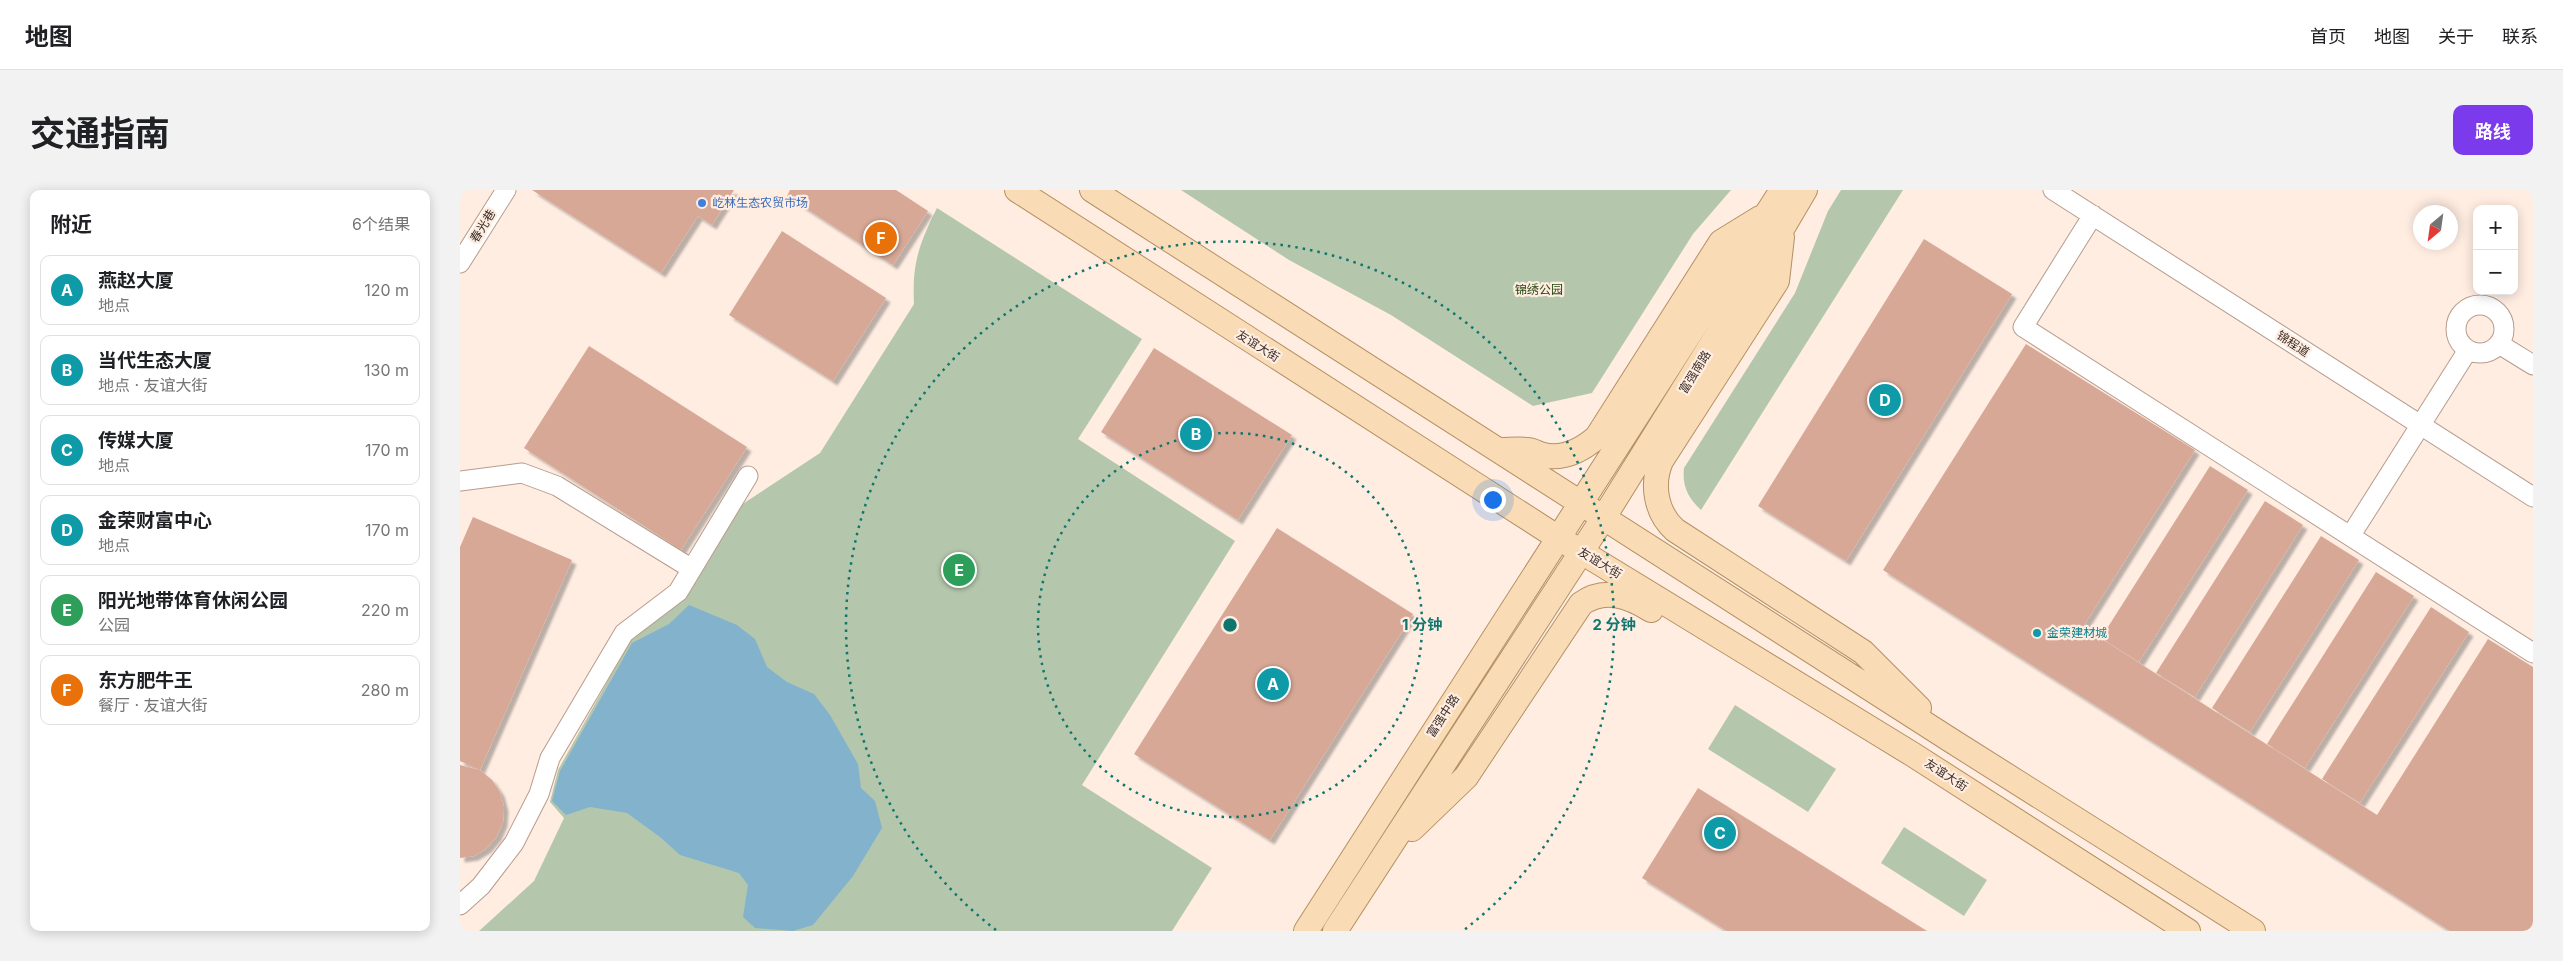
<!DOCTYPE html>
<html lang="zh">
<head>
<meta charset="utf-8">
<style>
	body { margin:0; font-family:Inter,"Noto Sans SC",sans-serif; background:#f2f2f2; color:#202124 }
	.controls { position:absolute; right:15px; top:15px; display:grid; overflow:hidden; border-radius:10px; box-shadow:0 2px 12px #0003 }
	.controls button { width:45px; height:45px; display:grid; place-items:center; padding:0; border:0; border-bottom:1px solid #e0e0e0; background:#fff; color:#202124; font:25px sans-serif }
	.compass { position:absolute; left:1953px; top:15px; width:45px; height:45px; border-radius:50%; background:#fff; box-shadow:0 2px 12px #0003; rotate:209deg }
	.you { position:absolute; left:1032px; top:309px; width:18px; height:18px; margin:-12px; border:4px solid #fff; border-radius:50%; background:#1a73e8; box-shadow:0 0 0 8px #1a73e833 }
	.badge { display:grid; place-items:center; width:32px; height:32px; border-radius:50%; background:#7c3aed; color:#fff; font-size:16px; font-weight:700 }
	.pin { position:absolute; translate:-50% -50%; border:2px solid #fff; box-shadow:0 1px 5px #0006 }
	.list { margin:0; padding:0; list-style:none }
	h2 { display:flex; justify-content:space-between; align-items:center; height:65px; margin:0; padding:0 20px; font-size:21px }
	h2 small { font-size:16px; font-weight:400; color:#757577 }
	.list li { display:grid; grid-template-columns:32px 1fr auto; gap:15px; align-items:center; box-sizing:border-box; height:70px; margin:0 10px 10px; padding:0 10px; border:1px solid #e0e0e0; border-radius:10px }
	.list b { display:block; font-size:19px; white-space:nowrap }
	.list p { margin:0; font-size:16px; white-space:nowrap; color:#757577 }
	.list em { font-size:16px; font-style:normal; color:#757577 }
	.map { position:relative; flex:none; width:2073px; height:741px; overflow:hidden; border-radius:10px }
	header { display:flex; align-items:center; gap:30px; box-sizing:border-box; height:70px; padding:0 25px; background:#fff; border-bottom:1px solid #e0e0e0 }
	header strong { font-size:24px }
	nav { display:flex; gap:28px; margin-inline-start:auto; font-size:18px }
	.intro { display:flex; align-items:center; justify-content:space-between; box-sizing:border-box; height:120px; padding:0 30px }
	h1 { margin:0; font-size:35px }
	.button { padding:12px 22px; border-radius:10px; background:#7c3aed; color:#fff; font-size:18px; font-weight:700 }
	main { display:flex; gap:30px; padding:0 30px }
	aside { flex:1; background:#fff; border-radius:10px; box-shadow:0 2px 12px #0003 }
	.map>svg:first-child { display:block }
	.green { fill:#b4c7ac }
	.water { fill:#83b2cd }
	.building { fill:#d8a896; filter:url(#shadow) }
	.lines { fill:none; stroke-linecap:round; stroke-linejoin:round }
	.minor-casing { stroke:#b79c8c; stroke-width:21 }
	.major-casing { stroke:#b49064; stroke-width:26 }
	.minor { stroke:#fff; stroke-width:19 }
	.major { stroke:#f9dcb5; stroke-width:24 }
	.ring { fill:none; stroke:#0f766e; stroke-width:2.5; stroke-dasharray:2.5 5 }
	.shop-dot { fill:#3f7fe0; stroke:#ffede2; stroke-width:2 }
	.culture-dot { fill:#0f9aa8; stroke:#ffede2; stroke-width:2 }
	.labels { text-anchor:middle; stroke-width:4.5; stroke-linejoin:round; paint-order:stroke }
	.shop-label { font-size:12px; fill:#366cbe; stroke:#ffede2; text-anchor:start }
	.street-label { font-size:12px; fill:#3a2f28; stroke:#ffede2 }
	.park-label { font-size:12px; fill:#24470e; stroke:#ffede2 }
	.culture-label { font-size:12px; fill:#0d838f; stroke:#ffede2; text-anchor:start }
	.centre { fill:#0f766e; stroke:#ffede2; stroke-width:2.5 }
	.ring-label { font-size:15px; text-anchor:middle; font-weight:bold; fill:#0f766e; stroke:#ffede2; stroke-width:4.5; stroke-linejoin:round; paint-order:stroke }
</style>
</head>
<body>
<header>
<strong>地图</strong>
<nav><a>首页</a><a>地图</a><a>关于</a><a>联系</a></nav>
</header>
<div class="intro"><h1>交通指南</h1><a class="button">路线</a></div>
<main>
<aside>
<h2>附近<small>6个结果</small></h2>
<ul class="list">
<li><span class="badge" style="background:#0f9aa8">A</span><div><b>燕赵大厦</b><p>地点</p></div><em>120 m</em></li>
<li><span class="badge" style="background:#0f9aa8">B</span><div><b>当代生态大厦</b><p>地点 · 友谊大街</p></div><em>130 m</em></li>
<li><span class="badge" style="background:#0f9aa8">C</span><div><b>传媒大厦</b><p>地点</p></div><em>170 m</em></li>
<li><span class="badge" style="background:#0f9aa8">D</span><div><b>金荣财富中心</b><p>地点</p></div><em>170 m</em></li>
<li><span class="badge" style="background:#2e9e5b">E</span><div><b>阳光地带体育休闲公园</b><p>公园</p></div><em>220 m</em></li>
<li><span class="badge" style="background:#e8710a">F</span><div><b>东方肥牛王</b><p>餐厅 · 友谊大街</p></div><em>280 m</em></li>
</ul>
</aside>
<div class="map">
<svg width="2073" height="741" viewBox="0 0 2073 741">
	<defs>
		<filter id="shadow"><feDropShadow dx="4.5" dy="4.5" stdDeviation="1" flood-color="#0004"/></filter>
	</defs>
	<rect width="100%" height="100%" fill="#ffede2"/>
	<path class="green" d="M 721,0 L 1271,0 L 1233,44 L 1132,203 L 1073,216 L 931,125 L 829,70 Z
		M 1381,0 L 1443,0 L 1241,320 C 1228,308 1222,296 1224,278 L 1335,103 L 1368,21 Z
		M 477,18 L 682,149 L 618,249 L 775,351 L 622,595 L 752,678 L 712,741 L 19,741 L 74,691 L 104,628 L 90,612 L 98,580 L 170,451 L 222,409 L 278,317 L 360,263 L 454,114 C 452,73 459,54 477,18 Z
		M 1275,515 L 1376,579 L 1348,622 L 1248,559 Z
		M 1444,637 L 1527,690 L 1504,726 L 1421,673 Z"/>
	<path class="water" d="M 229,415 L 277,435 L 295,449 L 307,477 L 327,492 L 354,504 L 370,525 L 398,574 L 401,598 L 415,611 L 422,638 L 393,686 L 353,735 L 333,741 L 295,738 L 283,727 L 288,695 L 279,683 L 220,665 L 200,647 L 167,623 L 130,617 L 106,625 L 92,611 L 100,581 L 172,453 L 209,434 Z"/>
	<path class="building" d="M 72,0 L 274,0 L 252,35 L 238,26 L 201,83 Z
		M 330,0 L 436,0 L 468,21 L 433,75 L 327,6 Z
		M 322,41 L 426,108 L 373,191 L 269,125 Z
		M 1464,49 L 1552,104 L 1386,371 L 1298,316 Z
		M 1566,154 L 1735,260 L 1623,437 L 1917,625 L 2028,449 L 2073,477 L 2073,741 L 1990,741 L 1423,380 Z
		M 129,156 L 287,257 L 221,360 L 64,258 Z
		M 694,158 L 832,245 L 778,330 L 641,242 Z
		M 1750,276 L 1788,300 L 1679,472 L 1641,448 Z
		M 1805,311 L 1843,335 L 1735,507 L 1696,483 Z
		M 13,327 L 112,370 L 20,580 L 0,571 L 0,357 Z
		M 817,338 L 953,424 L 810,650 L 674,564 Z
		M 1861,346 L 1899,370 L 1790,542 L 1752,518 Z
		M 1916,382 L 1954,406 L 1845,578 L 1807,554 Z
		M 1971,417 L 2009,442 L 1900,613 L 1862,589 Z
		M 0,575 L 20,580 L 32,590 L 40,602 L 44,617 L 43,632 L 37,646 L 27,658 L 14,666 L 0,668 Z
		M 1238,598 L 1467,741 L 1267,741 L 1182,688 Z"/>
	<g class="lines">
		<g class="minor-casing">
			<path id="minor" d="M 1593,0 L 2073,307
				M 1633,25 L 1563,137 L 2073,463
				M 0,73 L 46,0
				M1996 139a24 24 0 1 1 48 0a24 24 0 1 1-48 0Z
				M 2039,154 L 2073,175
				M 0,291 L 62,283 L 97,296 L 232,379
				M 1891,345 L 2008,160
				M 0,715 L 21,696 L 54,653 L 79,604 L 90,568 L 164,443 L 218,402 L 288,286"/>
		</g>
		<g class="major-casing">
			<path id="major" d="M 557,0 L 1097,347 L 1452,564 L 1728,741
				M 632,0 L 1492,551 L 1793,741
				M 1322,47 L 1317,91 L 1201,271 C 1191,295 1196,323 1215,340 L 1403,462 L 1459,518
				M 1040,260 C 1049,260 1059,259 1068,260 C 1073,260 1078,264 1083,265 C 1104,270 1122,260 1137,247 L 1261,52 L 1300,28
				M 952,639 L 1006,587 L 1121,414 C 1144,397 1169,406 1191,420
				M 846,741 L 1322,0
				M 875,741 L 1144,327 L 1296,83 L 1345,0"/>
		</g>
		<use href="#minor" class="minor"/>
		<use href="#major" class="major"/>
	</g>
	<g class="ring">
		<circle cx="770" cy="435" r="192"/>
		<path d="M536 740A384 384 0 1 1 1004 740"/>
	</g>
	<circle class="shop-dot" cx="242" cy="13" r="5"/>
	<circle class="culture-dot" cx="1577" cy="443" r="5"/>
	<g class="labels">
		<g class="shop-label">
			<text x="252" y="17">屹林生态农贸市场</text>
		</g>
		<g class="street-label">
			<text transform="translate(23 36) rotate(-58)" y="4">春光巷</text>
			<text transform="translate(1833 154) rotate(33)" y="4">锦程道</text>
			<text transform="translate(798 156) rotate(32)" y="4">友谊大街</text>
			<text transform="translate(1235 182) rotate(-58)" y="4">富强南路</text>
			<text transform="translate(1140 373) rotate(31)" y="4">友谊大街</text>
			<text transform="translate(983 526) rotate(-57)" y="4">富强中路</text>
			<text transform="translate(1486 585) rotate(33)" y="4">友谊大街</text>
		</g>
		<g class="park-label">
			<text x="1079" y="104">锦绣公园</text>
		</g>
		<g class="culture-label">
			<text x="1587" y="447">金荣建材城</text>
		</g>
	</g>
	<circle cx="770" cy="435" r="8" class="centre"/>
	<g class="ring-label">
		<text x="962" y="440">1 分钟</text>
		<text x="1154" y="440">2 分钟</text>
	</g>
</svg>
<div class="controls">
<button>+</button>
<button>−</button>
</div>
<svg class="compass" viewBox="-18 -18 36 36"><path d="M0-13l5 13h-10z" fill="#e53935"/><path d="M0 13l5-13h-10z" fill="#757577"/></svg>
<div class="you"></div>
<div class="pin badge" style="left:813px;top:494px;background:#0f9aa8">A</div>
<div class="pin badge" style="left:736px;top:244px;background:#0f9aa8">B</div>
<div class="pin badge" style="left:1260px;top:643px;background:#0f9aa8">C</div>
<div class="pin badge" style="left:1425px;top:210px;background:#0f9aa8">D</div>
<div class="pin badge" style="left:499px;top:380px;background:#2e9e5b">E</div>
<div class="pin badge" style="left:421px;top:48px;background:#e8710a">F</div>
</div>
</main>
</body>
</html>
